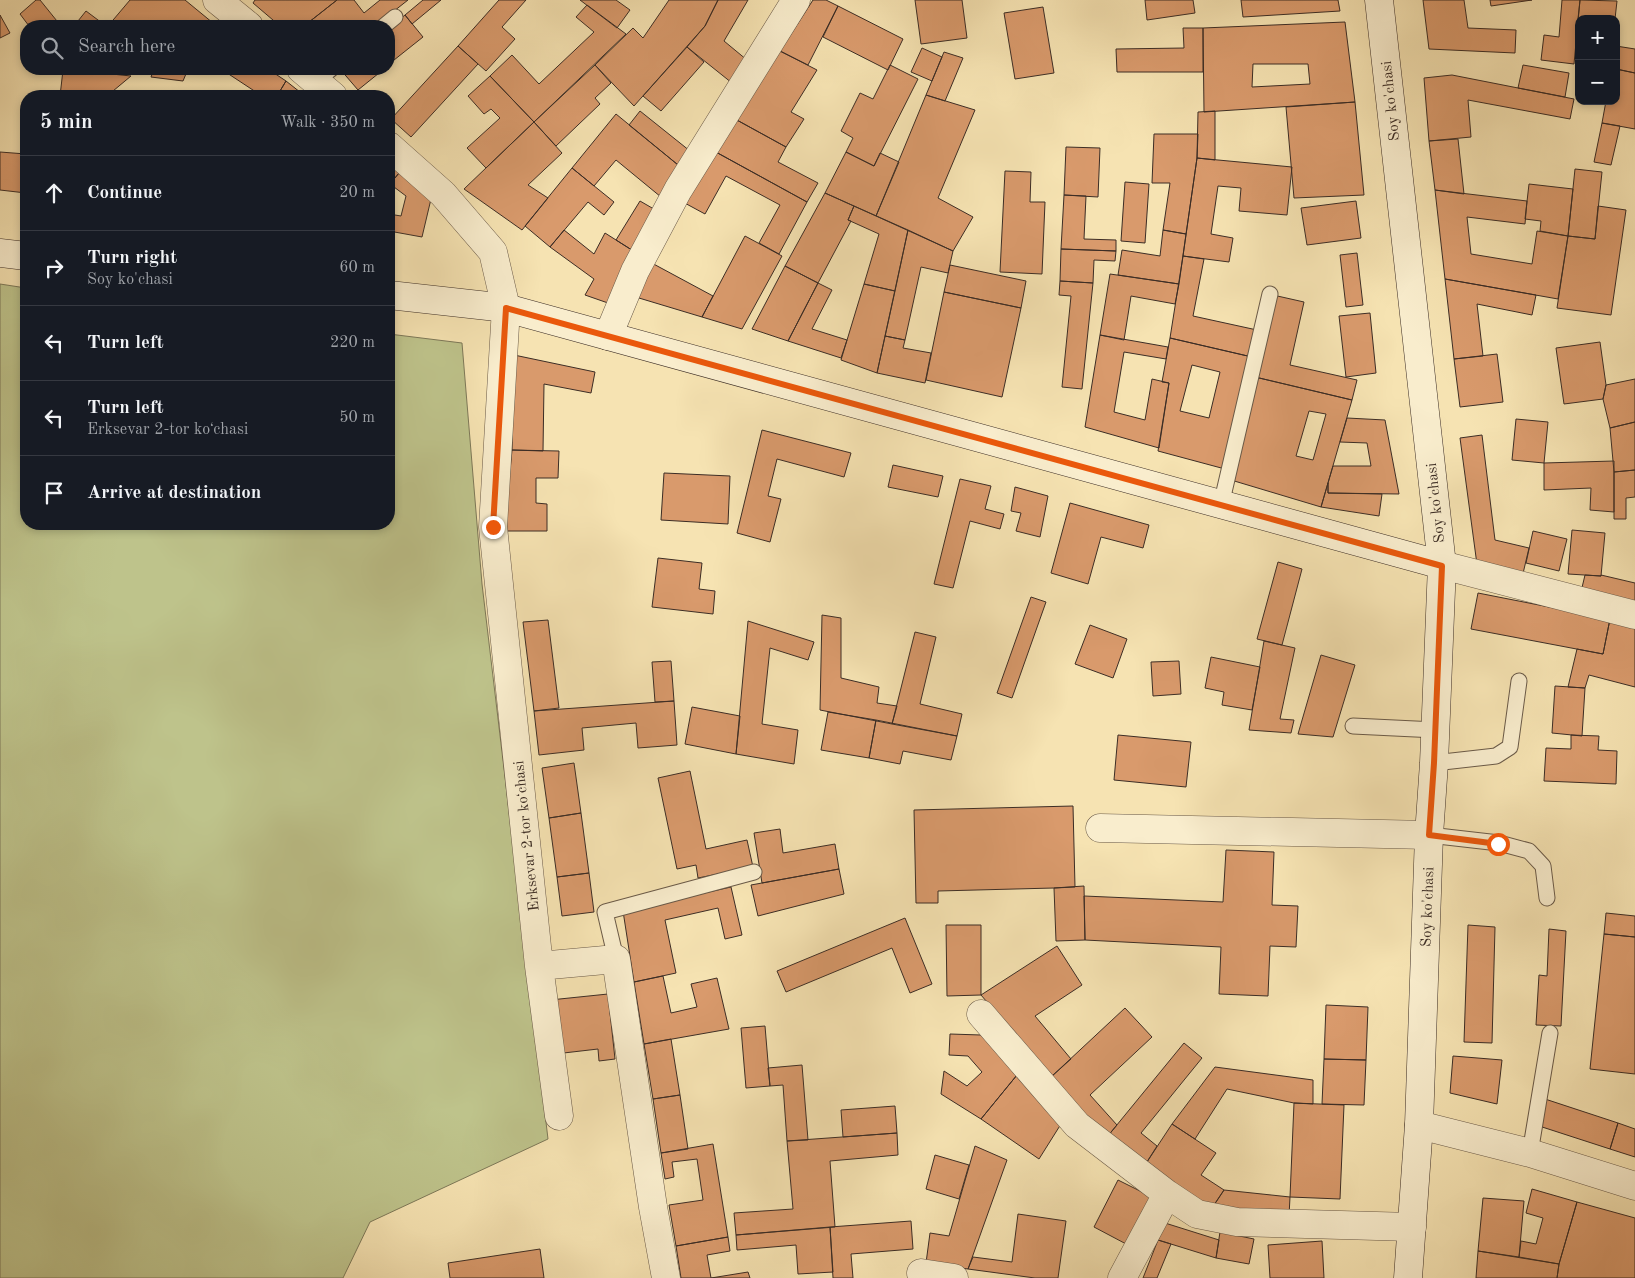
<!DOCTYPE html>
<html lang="en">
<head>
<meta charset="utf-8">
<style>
	body { margin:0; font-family:"Old Standard TT",serif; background:#20242c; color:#f1f3f6 }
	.controls { position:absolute; right:15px; top:15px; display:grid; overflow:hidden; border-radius:10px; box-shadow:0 2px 8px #0003 }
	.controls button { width:45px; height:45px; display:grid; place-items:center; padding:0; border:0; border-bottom:1px solid #363941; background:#171b24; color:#f1f3f6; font:25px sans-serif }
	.stop { position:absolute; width:15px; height:15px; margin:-11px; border:4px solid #ea580c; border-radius:50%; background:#fff }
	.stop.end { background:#ea580c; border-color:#fff; box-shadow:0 1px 5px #0008 }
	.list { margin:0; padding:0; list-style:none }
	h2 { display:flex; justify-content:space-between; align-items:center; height:65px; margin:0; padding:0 20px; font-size:21px }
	h2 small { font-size:16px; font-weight:400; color:#9ea1a6 }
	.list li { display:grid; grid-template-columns:32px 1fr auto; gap:15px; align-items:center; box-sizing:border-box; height:75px; padding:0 20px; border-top:1px solid #363941 }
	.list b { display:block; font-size:19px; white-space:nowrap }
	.list p { margin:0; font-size:16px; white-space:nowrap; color:#9ea1a6 }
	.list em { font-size:16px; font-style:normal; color:#9ea1a6 }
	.icon { flex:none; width:28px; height:28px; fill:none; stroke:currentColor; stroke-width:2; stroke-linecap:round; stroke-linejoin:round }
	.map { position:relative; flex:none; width:1635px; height:1278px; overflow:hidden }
	.search { position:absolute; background:#171b24; box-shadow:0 2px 8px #0003; left:20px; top:20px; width:375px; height:55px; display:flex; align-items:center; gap:12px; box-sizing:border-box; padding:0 18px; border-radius:20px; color:#9ea1a6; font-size:19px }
	.panel { position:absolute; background:#171b24; box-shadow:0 2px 8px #0003; left:20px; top:90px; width:375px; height:440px; border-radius:20px }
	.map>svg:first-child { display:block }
	.green { fill:#bec38b; stroke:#7d7858 }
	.building { fill:#d99a6c; stroke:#3c2d25; fill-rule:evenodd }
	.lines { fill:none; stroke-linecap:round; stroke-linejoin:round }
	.service-casing { stroke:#6a5a48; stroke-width:17 }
	.minor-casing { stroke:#6a5a48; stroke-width:29 }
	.secondary-casing { stroke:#3c2d25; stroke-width:29 }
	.service { stroke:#f9edcd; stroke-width:15 }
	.minor { stroke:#f9edcd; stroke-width:28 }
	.secondary { stroke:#f9edcd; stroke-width:28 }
	.route { stroke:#ea580c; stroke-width:6 }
	.labels { text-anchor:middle; stroke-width:4; stroke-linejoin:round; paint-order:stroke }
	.street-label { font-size:15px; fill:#3c2d25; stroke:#f9edcd }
</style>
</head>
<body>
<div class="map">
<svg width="1635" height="1278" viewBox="0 0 1635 1278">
	<rect width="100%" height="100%" fill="#f6e3b2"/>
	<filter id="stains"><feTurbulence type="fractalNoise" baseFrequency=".004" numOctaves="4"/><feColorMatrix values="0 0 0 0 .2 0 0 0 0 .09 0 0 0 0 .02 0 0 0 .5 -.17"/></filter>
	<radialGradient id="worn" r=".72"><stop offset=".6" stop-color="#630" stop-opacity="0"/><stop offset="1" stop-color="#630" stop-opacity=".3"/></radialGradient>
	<path class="green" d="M 0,284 L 26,288 L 26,524 L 389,524 L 389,334 L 462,343 L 482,584 L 548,1139 L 370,1222 L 343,1278 L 0,1278 Z"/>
	<path class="building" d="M 36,0 L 40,0 L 61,26 L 29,26 L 20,14 Z
		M 130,0 L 185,0 L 213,23 L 211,26 L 108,26 Z
		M 255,0 L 337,0 L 304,26 L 280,26 L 253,3 Z
		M 337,0 L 354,0 L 364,13 L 380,0 L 408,0 L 375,26 L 304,26 Z
		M 423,0 L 441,0 L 412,24 L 405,15 Z
		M 499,0 L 526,0 L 502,27 L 515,39 L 486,71 L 458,46 Z
		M 580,0 L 616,0 L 630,10 L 617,28 Z
		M 669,0 L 718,0 L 705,26 L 634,106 L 595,65 L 633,28 L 643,38 Z
		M 718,0 L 748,0 L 724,41 L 753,65 L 737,87 L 687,47 L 705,26 Z
		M 813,0 L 826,0 L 838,6 L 808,65 L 780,51 Z
		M 915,0 L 962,0 L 967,38 L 921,44 Z
		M 1145,0 L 1193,0 L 1195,13 L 1147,20 Z
		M 1241,0 L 1338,0 L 1340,11 L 1243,17 Z
		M 1423,0 L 1464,0 L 1468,28 L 1516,30 L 1515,53 L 1429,49 Z
		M 1490,0 L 1532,0 L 1491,6 Z
		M 1562,0 L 1580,0 L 1574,64 L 1541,60 L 1544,35 L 1559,37 Z
		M 1580,0 L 1617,1 L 1615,19 L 1579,19 L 1579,39 L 1576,38 Z
		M 587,5 L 626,34 L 534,122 L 490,76 L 512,55 L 539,84 L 594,32 L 576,17 Z
		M 838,6 L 903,39 L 888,70 L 823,37 Z
		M 1043,7 L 1054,73 L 1015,79 L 1004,13 Z
		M 86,11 L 106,26 L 74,26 Z
		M 0,15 L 10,33 L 0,38 Z
		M 405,15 L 423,37 L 389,64 L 389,28 Z
		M 1345,22 L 1355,102 L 1204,112 L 1203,28 ZM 1253,64 L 1308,64 L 1310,84 L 1252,87 Z
		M 1183,28 L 1203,28 L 1203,72 L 1117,72 L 1116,49 L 1184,48 Z
		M 458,46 L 478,64 L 411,137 L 391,119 Z
		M 1616,46 L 1635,49 L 1635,73 L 1616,69 Z
		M 687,47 L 704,62 L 661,111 L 643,96 Z
		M 922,48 L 942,57 L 932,81 L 911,72 Z
		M 780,51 L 817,70 L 791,112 L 804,119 L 786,147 L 735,119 Z
		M 944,52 L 963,58 L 945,101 L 926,95 Z
		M 595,65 L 611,83 L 595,98 L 600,104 L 556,146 L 534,122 Z
		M 890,65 L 918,79 L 874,166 L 846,152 L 853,138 L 841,131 L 860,93 L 873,99 Z
		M 1523,65 L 1569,73 L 1565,97 L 1518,88 Z
		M 154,69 L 188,69 L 183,81 L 151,77 Z
		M 221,69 L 268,69 L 286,81 L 277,96 L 262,96 Z
		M 340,69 L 384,69 L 358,90 Z
		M 1616,69 L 1635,73 L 1635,129 L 1602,123 L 1606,101 L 1616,101 Z
		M 63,70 L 73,70 L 131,76 L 107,96 L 80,95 L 80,96 L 60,96 Z
		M 1452,75 L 1574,99 L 1570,119 L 1468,100 L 1471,137 L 1429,141 L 1424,78 Z
		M 490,76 L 534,122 L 486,168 L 467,148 L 500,118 L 491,109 L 484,114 L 468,96 Z
		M 286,81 L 305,96 L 277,96 Z
		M 926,95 L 975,110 L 938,198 L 973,217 L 953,251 L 876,216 Z
		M 1355,102 L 1364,195 L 1294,198 L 1286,107 Z
		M 640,111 L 695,155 L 683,169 L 629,125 Z
		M 1215,111 L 1215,160 L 1197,158 L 1198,112 Z
		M 616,114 L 683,169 L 661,197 L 616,160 L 594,186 L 572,168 Z
		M 735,119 L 786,147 L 778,162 L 818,183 L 807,202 L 714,151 Z
		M 534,122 L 562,153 L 528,185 L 548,198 L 522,230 L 464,189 Z
		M 1602,123 L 1620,126 L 1611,165 L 1594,162 Z
		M 1154,134 L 1198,134 L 1197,158 L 1186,234 L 1163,230 L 1170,183 L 1152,183 Z
		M 1458,139 L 1464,194 L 1435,190 L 1429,141 Z
		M 1066,147 L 1100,148 L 1098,197 L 1064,195 Z
		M 714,151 L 807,202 L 779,254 L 759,243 L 780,205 L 726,176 L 705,214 L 681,201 Z
		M 0,152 L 26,154 L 26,193 L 0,190 Z
		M 846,152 L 874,166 L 880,153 L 899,162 L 876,216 L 825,193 Z
		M 1197,158 L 1292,167 L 1287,215 L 1239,211 L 1241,188 L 1218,186 L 1211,234 L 1233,238 L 1229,262 L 1183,256 Z
		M 389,165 L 399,173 L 390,184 L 389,183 Z
		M 572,168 L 614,202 L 604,215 L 588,202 L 550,247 L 525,226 Z
		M 1575,169 L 1602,172 L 1595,239 L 1568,236 Z
		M 1005,171 L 1031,172 L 1030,202 L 1045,202 L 1042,274 L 1000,272 Z
		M 399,173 L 431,199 L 422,237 L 389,231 L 389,214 L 401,216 L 406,196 L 390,184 Z
		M 1125,182 L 1149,184 L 1145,243 L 1121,241 Z
		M 1529,184 L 1573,189 L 1568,236 L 1540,231 L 1541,221 L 1525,219 Z
		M 1435,190 L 1527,201 L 1525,224 L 1467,217 L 1471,254 L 1532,264 L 1537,231 L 1568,236 L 1558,299 L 1445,279 Z
		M 825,193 L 854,206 L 848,220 L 851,221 L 818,283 L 785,266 Z
		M 1064,195 L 1086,196 L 1084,239 L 1116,240 L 1116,251 L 1061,249 Z
		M 640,201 L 659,212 L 635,252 L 616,240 Z
		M 1356,201 L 1361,238 L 1307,245 L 1301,208 Z
		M 854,206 L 908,230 L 895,291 L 864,284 L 879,234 L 848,220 Z
		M 1598,206 L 1626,210 L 1611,315 L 1557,308 L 1568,236 L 1595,239 Z
		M 564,230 L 594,254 L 605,233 L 635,252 L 608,303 L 585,295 L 594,279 L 550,247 Z
		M 908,230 L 953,251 L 948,273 L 921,267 L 905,340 L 885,336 Z
		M 1163,230 L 1186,234 L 1179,284 L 1118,275 L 1122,250 L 1160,256 Z
		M 745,236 L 782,256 L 742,329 L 702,317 Z
		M 1061,249 L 1116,251 L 1115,261 L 1094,260 L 1093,283 L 1060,281 Z
		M 1357,253 L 1363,305 L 1346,307 L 1340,255 Z
		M 1183,256 L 1204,259 L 1193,316 L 1257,330 L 1252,357 L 1170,338 Z
		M 648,261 L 713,296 L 702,317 L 629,295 Z
		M 950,265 L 1026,281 L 1021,308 L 944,292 Z
		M 785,266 L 818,283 L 788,341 L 752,329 Z
		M 1110,274 L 1179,284 L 1175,304 L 1131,296 L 1124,340 L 1100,335 Z
		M 1445,279 L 1536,295 L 1532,315 L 1477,304 L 1483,356 L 1454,359 Z
		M 1060,281 L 1093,283 L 1082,389 L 1062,387 L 1071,296 L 1059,295 Z
		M 818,283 L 832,290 L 812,329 L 847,340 L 841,358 L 788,341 Z
		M 864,284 L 895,291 L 877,373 L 841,360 Z
		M 944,292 L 1021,308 L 1002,397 L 926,380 Z
		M 1273,295 L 1304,302 L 1290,365 L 1357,380 L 1352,400 L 1255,377 Z
		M 1370,313 L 1376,373 L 1346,377 L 1339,316 Z
		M 1100,335 L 1168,347 L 1166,359 L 1124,352 L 1114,412 L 1145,420 L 1152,379 L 1169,383 L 1159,448 L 1085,427 Z
		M 885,336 L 905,340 L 903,348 L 931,353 L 925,383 L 877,373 Z
		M 1170,338 L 1252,357 L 1225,469 L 1158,451 L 1169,383 L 1162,382 ZM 1192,365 L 1220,372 L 1209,418 L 1180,411 Z
		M 1600,342 L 1606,385 L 1603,399 L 1564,404 L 1556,348 Z
		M 1497,354 L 1503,402 L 1460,407 L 1454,359 Z
		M 514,355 L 595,372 L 591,393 L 544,384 L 543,451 L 512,450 Z
		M 1255,377 L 1352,400 L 1321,507 L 1231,480 ZM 1309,411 L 1326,414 L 1313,460 L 1296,456 Z
		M 1635,379 L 1635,422 L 1610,428 L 1603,399 L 1606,385 Z
		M 1347,418 L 1385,420 L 1399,494 L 1328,493 L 1328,483 L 1333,466 L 1371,466 L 1367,443 L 1340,442 Z
		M 1516,419 L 1548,422 L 1544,463 L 1512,460 Z
		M 1635,422 L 1635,470 L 1614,472 L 1610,428 Z
		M 762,430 L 851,453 L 844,477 L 777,459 L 768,496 L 781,499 L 770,542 L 737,533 Z
		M 1482,435 L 1495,540 L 1529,548 L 1521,582 L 1478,572 L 1460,438 Z
		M 512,450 L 559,451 L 558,478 L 536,478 L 536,503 L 547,504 L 547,531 L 504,531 Z
		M 1614,461 L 1614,512 L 1590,510 L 1591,488 L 1544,490 L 1544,463 Z
		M 893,465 L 943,476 L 938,497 L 888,487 Z
		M 1635,470 L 1635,497 L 1626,498 L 1626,519 L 1614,519 L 1614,472 Z
		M 664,473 L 730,476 L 728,524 L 661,520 Z
		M 960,479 L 991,486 L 985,509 L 1004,514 L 1000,529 L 970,521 L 953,588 L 934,584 Z
		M 1328,483 L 1328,493 L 1382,494 L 1379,516 L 1321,507 Z
		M 1015,487 L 1048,496 L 1040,537 L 1016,531 L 1021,513 L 1011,511 Z
		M 1070,503 L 1149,525 L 1143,548 L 1101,537 L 1088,584 L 1051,573 Z
		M 1572,530 L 1605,533 L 1601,576 L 1568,574 Z
		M 1533,531 L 1567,539 L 1559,571 L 1526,563 Z
		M 658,558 L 702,563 L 699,589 L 715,591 L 713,614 L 652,607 Z
		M 1278,562 L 1302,569 L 1282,645 L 1257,639 Z
		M 1585,575 L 1601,576 L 1601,575 L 1635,583 L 1635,609 L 1580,596 Z
		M 1478,593 L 1610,619 L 1603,654 L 1471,629 Z
		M 1031,597 L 1046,602 L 1012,698 L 997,693 Z
		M 822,615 L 841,618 L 841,678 L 879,687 L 877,703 L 897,706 L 892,724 L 820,710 Z
		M 1610,619 L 1635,626 L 1635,687 L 1589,675 L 1585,688 L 1568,687 L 1577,649 L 1603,654 Z
		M 548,620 L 559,708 L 534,711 L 523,622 Z
		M 748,621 L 814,642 L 808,660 L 770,648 L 762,724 L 798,730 L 794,764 L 736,754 Z
		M 1090,625 L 1127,639 L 1113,678 L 1075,664 Z
		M 915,632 L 936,637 L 920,704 L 962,714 L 957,736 L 892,724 Z
		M 1264,641 L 1295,648 L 1280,719 L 1294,720 L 1291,733 L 1249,730 Z
		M 1321,655 L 1355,665 L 1333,737 L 1298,734 Z
		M 1211,657 L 1260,667 L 1252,710 L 1222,705 L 1224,692 L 1205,688 Z
		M 671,661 L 674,701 L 655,702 L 652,662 Z
		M 1179,661 L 1181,694 L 1153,696 L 1151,662 Z
		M 1555,686 L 1585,688 L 1582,736 L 1552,733 Z
		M 674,701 L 677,745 L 638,748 L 636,723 L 582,728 L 584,750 L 539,755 L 534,711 Z
		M 692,707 L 740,716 L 736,754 L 685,744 Z
		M 828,712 L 876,720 L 869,758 L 821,750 Z
		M 876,720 L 957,736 L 951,760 L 903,751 L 900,764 L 869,758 Z
		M 1118,735 L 1191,742 L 1186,787 L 1114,780 Z
		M 1571,735 L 1599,736 L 1598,750 L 1617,751 L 1616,784 L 1544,781 L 1546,748 L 1571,749 Z
		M 574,763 L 581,813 L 549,818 L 542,768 Z
		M 690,771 L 706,849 L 747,840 L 753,867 L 698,878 L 696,865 L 677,869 L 658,778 Z
		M 1073,806 L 1075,887 L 1054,888 L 938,891 L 938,903 L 916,903 L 914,810 Z
		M 581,813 L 589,873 L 557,877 L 549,818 Z
		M 780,829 L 783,853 L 835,844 L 839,869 L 762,883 L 754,833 Z
		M 1226,850 L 1274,852 L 1272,905 L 1298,906 L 1296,947 L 1270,946 L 1268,996 L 1219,994 L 1221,947 L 1085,940 L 1084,896 L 1223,902 Z
		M 839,869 L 844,894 L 758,916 L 751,885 Z
		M 589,873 L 594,912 L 562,916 L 557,877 Z
		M 1084,886 L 1085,940 L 1056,941 L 1054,888 Z
		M 731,887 L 742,935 L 725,939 L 718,908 L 665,920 L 676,973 L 634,982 L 623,911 Z
		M 1606,913 L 1635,916 L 1635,937 L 1604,934 Z
		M 905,918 L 932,984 L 910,993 L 892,948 L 786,992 L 777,971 Z
		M 946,925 L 981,925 L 981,995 L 947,996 Z
		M 1468,925 L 1495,927 L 1492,1043 L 1464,1042 Z
		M 1549,929 L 1566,931 L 1561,1026 L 1536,1025 L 1539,975 L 1547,976 Z
		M 1604,934 L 1635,937 L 1635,1074 L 1590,1069 Z
		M 1057,946 L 1082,985 L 1035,1016 L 1071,1059 L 1051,1077 L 981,995 Z
		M 663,976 L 671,1013 L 697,1007 L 691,984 L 717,978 L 729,1029 L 644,1044 L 634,982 Z
		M 608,994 L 615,1059 L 599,1061 L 598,1049 L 555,1054 L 550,1000 Z
		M 1326,1005 L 1368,1007 L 1366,1060 L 1324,1059 Z
		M 1125,1008 L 1152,1037 L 1090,1095 L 1117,1125 L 1107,1137 L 1051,1077 Z
		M 765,1026 L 770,1086 L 746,1088 L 741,1028 Z
		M 950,1034 L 981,1035 L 1017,1075 L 981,1119 L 941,1094 L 944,1071 L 967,1086 L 982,1072 L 968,1056 L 949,1055 Z
		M 671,1039 L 680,1095 L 653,1099 L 644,1044 Z
		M 1184,1043 L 1202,1058 L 1141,1133 L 1157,1146 L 1145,1165 L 1107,1137 Z
		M 1453,1056 L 1502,1060 L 1497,1104 L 1450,1093 Z
		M 1324,1059 L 1366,1060 L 1364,1105 L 1322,1104 Z
		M 802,1065 L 808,1140 L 787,1141 L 783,1085 L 770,1086 L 768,1068 Z
		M 1215,1067 L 1313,1080 L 1313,1104 L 1294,1103 L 1227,1089 L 1195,1139 L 1172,1124 Z
		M 1017,1075 L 1061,1124 L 1039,1159 L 981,1119 Z
		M 680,1095 L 688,1149 L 661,1153 L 653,1099 Z
		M 1545,1099 L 1618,1123 L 1610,1149 L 1536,1125 Z
		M 1294,1103 L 1344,1105 L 1340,1199 L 1290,1197 Z
		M 895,1106 L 897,1133 L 843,1137 L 841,1110 Z
		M 1618,1123 L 1635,1129 L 1635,1157 L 1610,1149 Z
		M 1172,1124 L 1216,1153 L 1201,1175 L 1224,1190 L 1212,1208 L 1145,1165 Z
		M 897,1133 L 898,1155 L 830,1161 L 835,1227 L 736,1235 L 734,1213 L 793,1209 L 787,1141 Z
		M 713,1144 L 728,1237 L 676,1246 L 669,1205 L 703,1200 L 697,1159 L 672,1162 L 674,1177 L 665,1179 L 661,1153 Z
		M 975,1146 L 1007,1160 L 968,1269 L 926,1263 L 930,1233 L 949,1236 Z
		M 935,1155 L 969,1165 L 959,1199 L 926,1189 Z
		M 1118,1180 L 1152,1197 L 1128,1245 L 1094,1227 Z
		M 1532,1189 L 1577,1202 L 1559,1264 L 1519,1257 L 1521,1241 L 1536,1244 L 1543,1218 L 1526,1213 Z
		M 1224,1190 L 1290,1197 L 1289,1216 L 1212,1208 Z
		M 1483,1198 L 1524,1201 L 1519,1257 L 1478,1251 Z
		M 1577,1202 L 1635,1218 L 1635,1278 L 1557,1278 L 1559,1264 Z
		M 1018,1214 L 1066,1221 L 1058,1278 L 1035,1278 L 968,1269 L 973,1257 L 1012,1262 Z
		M 911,1221 L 913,1249 L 851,1254 L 853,1278 L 833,1278 L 830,1227 Z
		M 1165,1223 L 1219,1240 L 1216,1258 L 1158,1240 Z
		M 830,1227 L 833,1272 L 798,1274 L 796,1245 L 737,1250 L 736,1235 Z
		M 1220,1232 L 1254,1239 L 1249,1264 L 1216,1258 Z
		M 728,1237 L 730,1251 L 707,1255 L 711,1278 L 748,1272 L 750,1278 L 681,1278 L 676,1246 Z
		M 1158,1240 L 1171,1244 L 1157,1278 L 1143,1278 Z
		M 1322,1241 L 1324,1278 L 1270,1278 L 1268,1245 Z
		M 540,1249 L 544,1278 L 450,1278 L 448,1263 Z
		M 1478,1251 L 1559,1264 L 1557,1278 L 1476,1278 Z"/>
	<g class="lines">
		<g class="service-casing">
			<path id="service" d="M 384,26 L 395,17
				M 316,81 L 331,69
				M 1221,505 L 1270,294
				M 1353,726 L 1436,730
				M 1434,763 L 1496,756 L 1510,747 L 1519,681
				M 1429,835 L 1499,843 L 1529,851 L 1543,866 L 1547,898
				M 616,959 L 605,912 L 754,872
				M 1530,1153 L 1550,1033"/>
		</g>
		<g class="minor-casing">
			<path id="minor" d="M 217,0 L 249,26
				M 301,69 L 333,96
				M 389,146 L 443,194 L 493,252 L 506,308 L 493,527 L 539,966 L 616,959 L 653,1207 L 666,1278
				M 608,336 L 635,271 L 678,190 L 796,0
				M 1442,565 L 1635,615
				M 1100,828 L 1429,835
				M 539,966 L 559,1116
				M 981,1014 L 1077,1125 L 1167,1194 L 1197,1214 L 1237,1222 L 1412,1227
				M 1419,1125 L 1530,1153 L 1635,1186
				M 921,1273 L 954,1278
				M 1122,1278 L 1167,1194"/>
		</g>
		<g class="secondary-casing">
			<path id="secondary" d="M 1379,0 L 1442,565 L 1434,763 L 1429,835 L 1419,1125 L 1408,1278
				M 0,253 L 26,256
				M 389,295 L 506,308 L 1442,565"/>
		</g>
		<use href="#service" class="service"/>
		<use href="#minor" class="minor"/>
		<use href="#secondary" class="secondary"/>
	</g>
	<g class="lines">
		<path class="route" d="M 493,527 L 506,308 L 1442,566 L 1434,763 L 1429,835 L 1498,844"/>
	</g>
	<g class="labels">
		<g class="street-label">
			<text transform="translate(1390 101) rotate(-96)" y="5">Soy ko'chasi</text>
			<text transform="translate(1435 503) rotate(-96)" y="5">Soy ko'chasi</text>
			<text transform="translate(526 836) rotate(-96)" y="5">Erksevar 2-tor koʻchasi</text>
			<text transform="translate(1427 907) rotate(-88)" y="5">Soy ko'chasi</text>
		</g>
	</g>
	<rect width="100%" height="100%" filter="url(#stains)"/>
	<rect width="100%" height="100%" fill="url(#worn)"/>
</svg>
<div class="controls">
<button>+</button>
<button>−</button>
</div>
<div class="stop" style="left:1498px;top:844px"></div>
<div class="stop end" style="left:493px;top:527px"></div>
<div class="search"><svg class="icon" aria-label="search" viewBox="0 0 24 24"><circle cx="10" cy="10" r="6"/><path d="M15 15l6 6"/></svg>Search here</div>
<section class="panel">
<h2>5 min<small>Walk · 350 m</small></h2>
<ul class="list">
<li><svg class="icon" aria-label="ahead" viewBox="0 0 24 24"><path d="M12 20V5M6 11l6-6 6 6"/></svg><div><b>Continue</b></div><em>20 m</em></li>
<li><svg class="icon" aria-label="right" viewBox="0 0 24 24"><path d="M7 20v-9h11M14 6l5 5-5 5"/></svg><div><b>Turn right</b><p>Soy ko'chasi</p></div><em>60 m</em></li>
<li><svg class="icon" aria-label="left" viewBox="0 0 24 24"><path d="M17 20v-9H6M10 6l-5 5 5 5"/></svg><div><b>Turn left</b></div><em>220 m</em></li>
<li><svg class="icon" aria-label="left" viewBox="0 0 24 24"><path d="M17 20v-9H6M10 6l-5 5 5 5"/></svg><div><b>Turn left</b><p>Erksevar 2-tor koʻchasi</p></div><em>50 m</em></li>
<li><svg class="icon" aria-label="arrive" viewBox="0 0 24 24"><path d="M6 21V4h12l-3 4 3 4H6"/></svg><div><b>Arrive at destination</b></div></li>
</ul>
</section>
</div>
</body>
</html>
